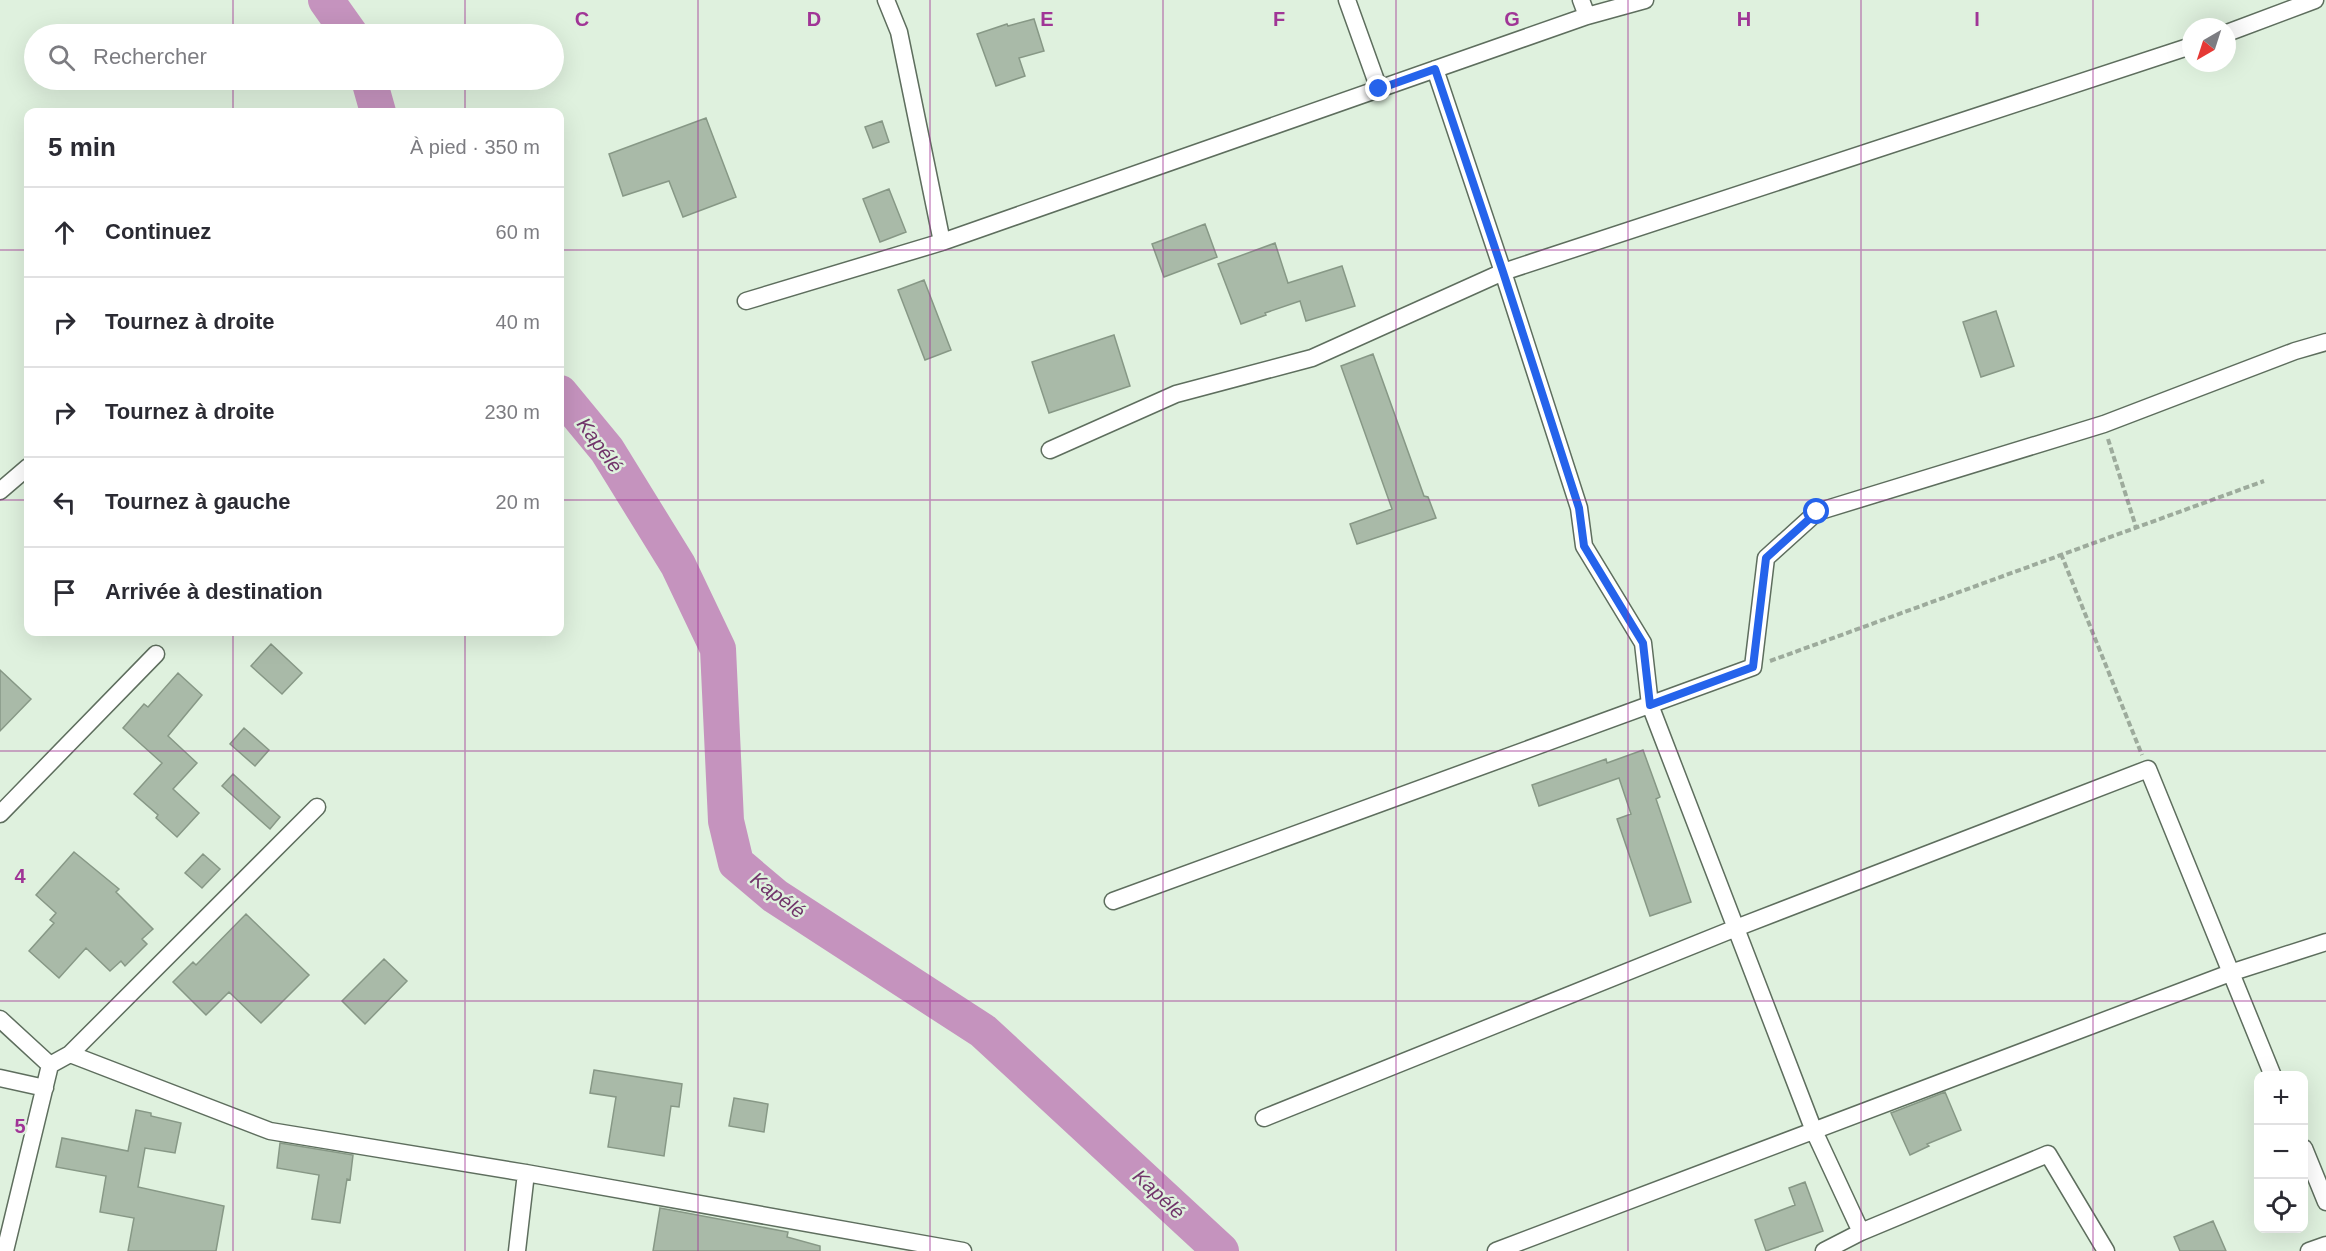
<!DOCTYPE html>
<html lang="fr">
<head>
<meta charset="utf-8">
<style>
	body { margin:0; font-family:Arial,sans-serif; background:#f2f2f3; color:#2b2b33 }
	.controls { position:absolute; right:18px; bottom:18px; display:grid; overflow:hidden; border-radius:12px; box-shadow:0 6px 24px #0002 }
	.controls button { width:54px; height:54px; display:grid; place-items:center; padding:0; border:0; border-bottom:2px solid #e1e1e2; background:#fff; color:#2b2b33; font:30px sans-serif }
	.compass { position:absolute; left:2182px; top:18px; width:54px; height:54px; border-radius:50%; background:#fff; box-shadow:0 6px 24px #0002; rotate:219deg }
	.stop { position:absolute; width:18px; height:18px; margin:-14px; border:4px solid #2563eb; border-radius:50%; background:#fff }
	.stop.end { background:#2563eb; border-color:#fff; box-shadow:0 2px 6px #0008 }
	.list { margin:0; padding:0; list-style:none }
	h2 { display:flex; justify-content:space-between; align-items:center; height:78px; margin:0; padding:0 24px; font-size:26px }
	h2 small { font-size:20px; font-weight:400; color:#7c7c81 }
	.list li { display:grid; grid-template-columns:39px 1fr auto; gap:18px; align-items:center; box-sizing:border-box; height:90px; padding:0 24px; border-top:2px solid #e1e1e2 }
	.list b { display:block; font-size:22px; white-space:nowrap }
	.list em { font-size:20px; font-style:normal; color:#7c7c81 }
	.icon { flex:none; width:33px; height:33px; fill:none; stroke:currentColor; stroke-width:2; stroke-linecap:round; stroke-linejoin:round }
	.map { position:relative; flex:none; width:2326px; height:1251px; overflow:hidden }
	.search { position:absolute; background:#fff; box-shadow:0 6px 24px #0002; left:24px; top:24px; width:540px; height:66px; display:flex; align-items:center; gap:15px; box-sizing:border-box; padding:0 21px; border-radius:33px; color:#7c7c81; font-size:22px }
	.panel { position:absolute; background:#fff; box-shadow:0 6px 24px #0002; left:24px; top:108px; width:540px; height:528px; border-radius:12px }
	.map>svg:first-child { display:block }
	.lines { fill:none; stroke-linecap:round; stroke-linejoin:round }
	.river { stroke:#c593be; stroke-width:36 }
	.building { fill:#a9baa8; stroke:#879886; stroke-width:1.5 }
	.minor-casing { stroke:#5e6e5e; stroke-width:19 }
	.path { stroke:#9dab9c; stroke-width:4; stroke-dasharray:6 3; stroke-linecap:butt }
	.minor { stroke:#fff; stroke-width:16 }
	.route { stroke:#2563eb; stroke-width:8 }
	.grid { fill:none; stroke:#a03596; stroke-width:1.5; stroke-opacity:0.55 }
	.labels { text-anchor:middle; stroke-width:5; stroke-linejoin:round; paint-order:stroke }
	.water-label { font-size:20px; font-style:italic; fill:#71346a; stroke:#dff1de }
	.grid-label { font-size:20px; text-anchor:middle; font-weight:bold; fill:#a03596; stroke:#dff1de; stroke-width:5; stroke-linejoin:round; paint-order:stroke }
</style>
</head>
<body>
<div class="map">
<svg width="2326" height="1251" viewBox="0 0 2326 1251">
	<rect width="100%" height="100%" fill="#dff1de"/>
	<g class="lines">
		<path class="river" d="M 326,0 L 350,34
			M 369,80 L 378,112
			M 560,393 L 607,450 L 678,565 L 718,649 L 726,821 L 736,863 L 775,896 L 983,1031 L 1221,1251"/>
	</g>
	<path class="building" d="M 1034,19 L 1044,51 L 1019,58 L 1025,76 L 996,86 L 977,34 L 1007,24 L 1008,26 Z
		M 706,118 L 736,197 L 683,217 L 669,181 L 623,196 L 609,154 Z
		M 882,121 L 889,142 L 873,148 L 865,127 Z
		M 889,189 L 906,232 L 880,242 L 863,199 Z
		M 1205,224 L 1217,257 L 1164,277 L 1152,244 Z
		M 1275,243 L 1288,283 L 1342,266 L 1355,306 L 1306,321 L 1300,301 L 1265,313 L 1266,315 L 1241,324 L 1218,264 Z
		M 924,280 L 951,350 L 925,360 L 898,290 Z
		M 1996,311 L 2014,366 L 1981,377 L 1963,322 Z
		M 1114,335 L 1130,386 L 1049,413 L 1032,362 Z
		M 1373,354 L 1424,496 L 1428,497 L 1436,518 L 1357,544 L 1350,524 L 1392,509 L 1341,366 Z
		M 271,644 L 302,673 L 282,694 L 251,666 Z
		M 0,670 L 31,699 L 0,731 Z
		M 178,673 L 202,695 L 168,736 L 197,763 L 173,789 L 199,813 L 177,837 L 156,818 L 158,815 L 134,794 L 162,763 L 123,728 L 144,704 L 148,707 Z
		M 244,728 L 269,750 L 255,766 L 230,744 Z
		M 1643,750 L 1660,797 L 1656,799 L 1691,902 L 1650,916 L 1617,819 L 1631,814 L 1619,778 L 1539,806 L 1532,785 L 1606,759 L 1607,763 Z
		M 233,774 L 280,817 L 270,829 L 222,786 Z
		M 74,852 L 119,889 L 116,892 L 153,929 L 142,939 L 147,944 L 125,966 L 121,961 L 110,971 L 86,948 L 59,978 L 29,951 L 54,923 L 50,920 L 56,913 L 36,895 Z
		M 203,854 L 220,869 L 202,888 L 185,873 Z
		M 246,914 L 309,975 L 261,1023 L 229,992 L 206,1015 L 173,982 L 193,962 L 196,965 Z
		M 384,959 L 407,981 L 365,1024 L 342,1001 Z
		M 594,1070 L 682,1084 L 679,1107 L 671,1106 L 664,1156 L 608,1147 L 616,1097 L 590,1093 Z
		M 1945,1092 L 1961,1130 L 1927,1144 L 1929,1146 L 1910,1155 L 1891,1113 Z
		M 734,1098 L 768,1104 L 764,1132 L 729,1126 Z
		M 136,1110 L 151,1113 L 151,1116 L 181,1123 L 175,1153 L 145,1148 L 138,1187 L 224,1206 L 216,1251 L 128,1251 L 134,1218 L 100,1212 L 106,1176 L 56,1167 L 62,1138 L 128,1151 Z
		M 280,1143 L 353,1155 L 350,1180 L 347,1179 L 340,1223 L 312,1219 L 319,1175 L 277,1168 Z
		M 1805,1182 L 1823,1231 L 1766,1251 L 1755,1220 L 1795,1205 L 1789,1188 Z
		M 660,1208 L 788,1232 L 787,1237 L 820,1246 L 820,1251 L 653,1251 Z
		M 2213,1221 L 2226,1251 L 2180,1251 L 2174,1237 Z"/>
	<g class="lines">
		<g class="minor-casing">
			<path id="minor" d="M 886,0 L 899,32 L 942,242
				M 1347,0 L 1379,89
				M 1581,0 L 1587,16
				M 2227,33 L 2315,0
				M 1435,69 L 1503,272 L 1579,508 L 1584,546 L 1643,643 L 1650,705 L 1814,1131 L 1861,1232
				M 746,301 L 942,242 L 1587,16 L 1645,0
				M 1050,450 L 1176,394 L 1312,358 L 1503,272 L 2191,46
				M 0,491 L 28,467
				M 0,814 L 156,654
				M 1113,901 L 1753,667 L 1766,558 L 1817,512 L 2104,424 L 2295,351 L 2326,342
				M 0,1019 L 50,1065
				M 70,1054 L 270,1131 L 526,1173 L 963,1251
				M 0,1078 L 45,1088
				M 1264,1118 L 1736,928 L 2148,769 L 2273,1076
				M 2304,1148 L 2326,1202
				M 5,1251 L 50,1065 L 70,1054 L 317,807
				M 517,1251 L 526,1173
				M 1496,1251 L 2230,973 L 2326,942
				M 1824,1251 L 1861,1232 L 2048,1154 L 2106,1251
				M 2309,1251 L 2326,1245"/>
		</g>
		<path class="path" d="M 2108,439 L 2136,527
			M 2061,554 L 2142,755
			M 1770,661 L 2264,481"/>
		<use href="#minor" class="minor"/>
	</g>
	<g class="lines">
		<path class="route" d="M 1379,89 L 1435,69 L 1503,272 L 1579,508 L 1584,546 L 1643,643 L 1650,705 L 1753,667 L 1766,558 L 1817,512"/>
	</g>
	<path class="grid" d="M 233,0 L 233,34M 465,0 L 465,34M 698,0 L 698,1251M 930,0 L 930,1251M 1163,0 L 1163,1251M 1396,0 L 1396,1251M 1628,0 L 1628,1251M 1861,0 L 1861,1251M 2093,0 L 2093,1251M 233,80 L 233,112M 465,80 L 465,112M 0,250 L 28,250M 560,250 L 2326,250M 0,500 L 28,500M 560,500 L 2326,500M 233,632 L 233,1251M 465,632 L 465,1251M 0,751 L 2326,751M 0,1001 L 2326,1001"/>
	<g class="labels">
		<g class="water-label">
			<text transform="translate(600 445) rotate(54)" y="7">Kapélé</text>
			<text transform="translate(778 895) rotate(37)" y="7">Kapélé</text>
			<text transform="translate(1159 1194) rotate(43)" y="7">Kapélé</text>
		</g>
	</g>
	<g class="grid-label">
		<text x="582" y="26">C</text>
		<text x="814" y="26">D</text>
		<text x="1047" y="26">E</text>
		<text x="1279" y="26">F</text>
		<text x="1512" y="26">G</text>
		<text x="1744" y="26">H</text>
		<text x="1977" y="26">I</text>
		<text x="20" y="883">4</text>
		<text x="20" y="1133">5</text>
	</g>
</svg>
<div class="controls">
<button>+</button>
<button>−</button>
<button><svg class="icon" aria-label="locate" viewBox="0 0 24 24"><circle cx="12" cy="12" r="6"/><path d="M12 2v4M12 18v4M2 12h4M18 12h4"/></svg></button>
</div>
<svg class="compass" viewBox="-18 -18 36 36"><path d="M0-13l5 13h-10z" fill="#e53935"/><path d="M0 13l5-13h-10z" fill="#7c7c81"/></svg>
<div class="stop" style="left:1817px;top:512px"></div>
<div class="stop end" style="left:1379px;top:89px"></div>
<div class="search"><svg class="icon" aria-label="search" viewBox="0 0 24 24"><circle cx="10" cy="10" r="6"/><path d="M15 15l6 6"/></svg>Rechercher</div>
<section class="panel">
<h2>5 min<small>À pied · 350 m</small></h2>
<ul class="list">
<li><svg class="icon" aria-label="ahead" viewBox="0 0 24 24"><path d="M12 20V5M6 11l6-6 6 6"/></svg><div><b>Continuez</b></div><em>60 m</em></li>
<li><svg class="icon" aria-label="right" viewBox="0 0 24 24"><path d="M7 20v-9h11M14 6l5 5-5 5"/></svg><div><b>Tournez à droite</b></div><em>40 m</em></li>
<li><svg class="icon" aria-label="right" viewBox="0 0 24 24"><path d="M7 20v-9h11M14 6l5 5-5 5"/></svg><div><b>Tournez à droite</b></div><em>230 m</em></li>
<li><svg class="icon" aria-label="left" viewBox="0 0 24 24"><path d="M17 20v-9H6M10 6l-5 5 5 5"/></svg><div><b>Tournez à gauche</b></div><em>20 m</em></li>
<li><svg class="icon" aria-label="arrive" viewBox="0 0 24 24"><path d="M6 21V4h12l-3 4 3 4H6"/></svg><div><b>Arrivée à destination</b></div></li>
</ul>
</section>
</div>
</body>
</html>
